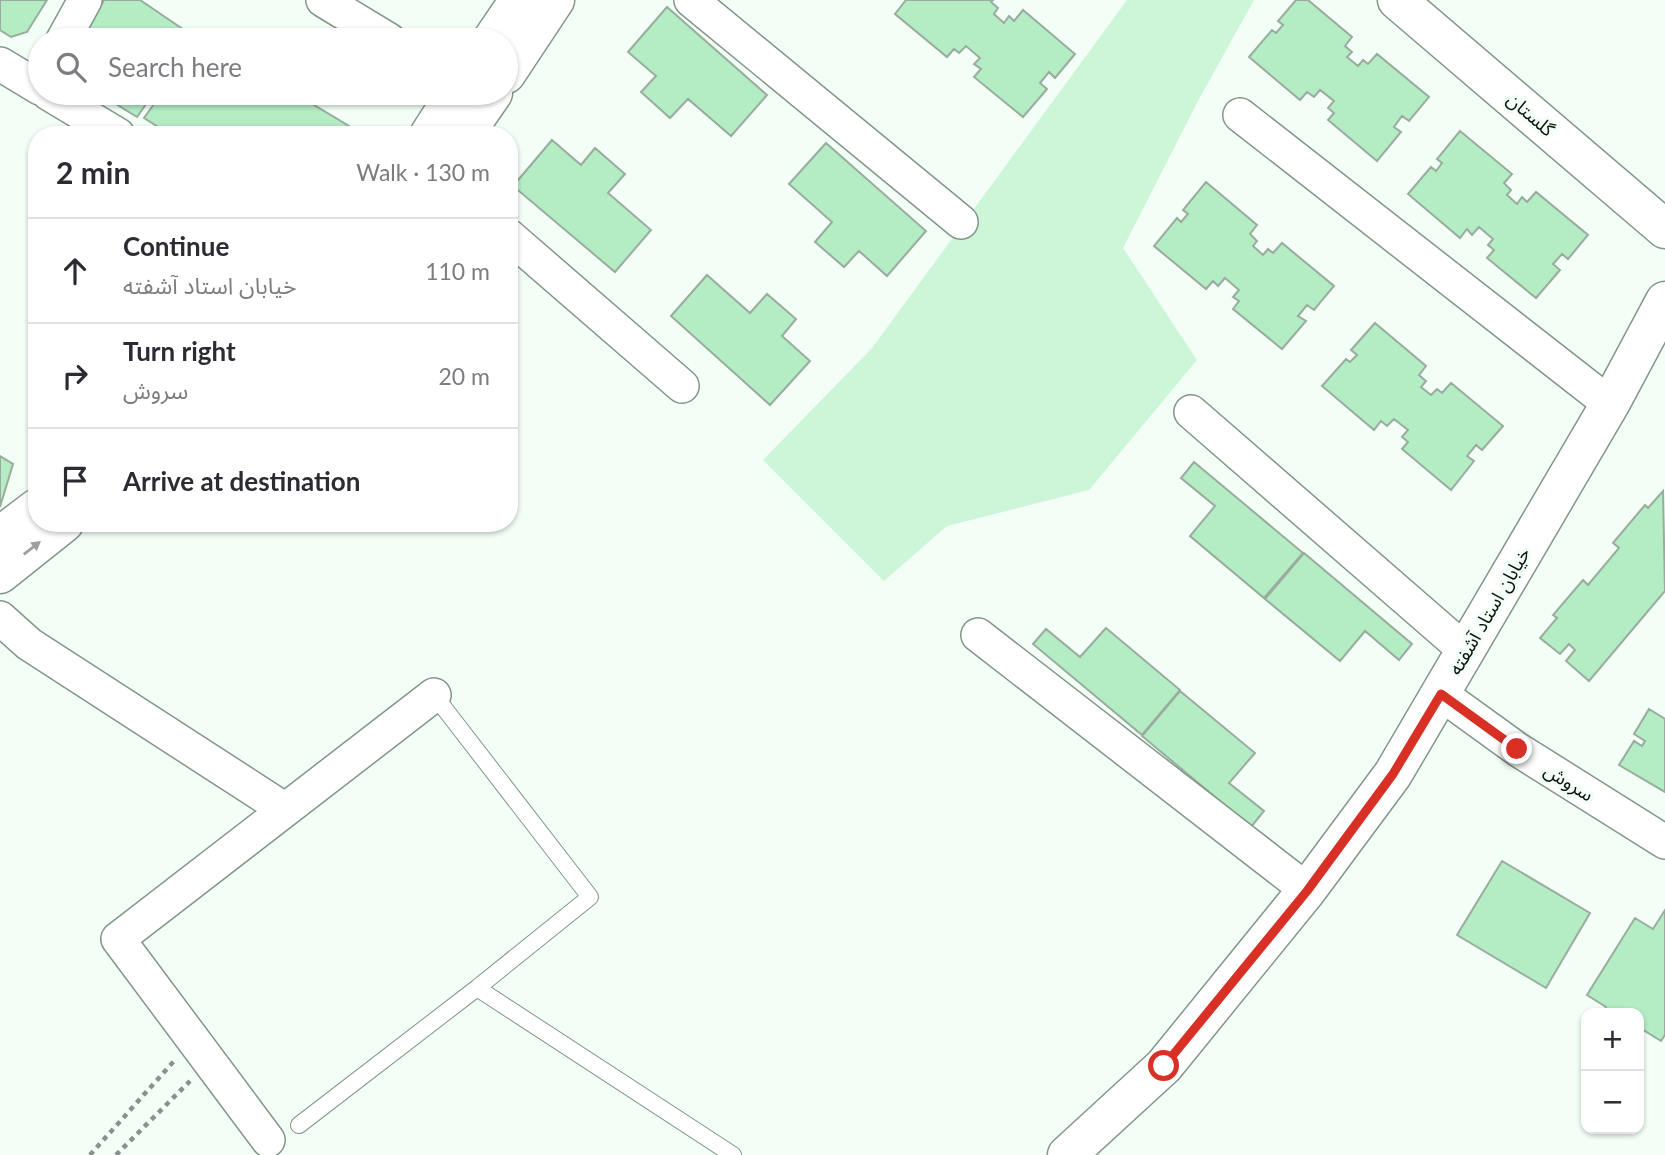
<!DOCTYPE html>
<html lang="en">
<head>
<meta charset="utf-8">
<style>
	body { margin:0; font-family:Lato,"Noto Sans Arabic",sans-serif; background:#f7f7f7; color:#2b2b33 }
	.controls { position:absolute; right:21px; bottom:21px; display:grid; overflow:hidden; border-radius:14px; box-shadow:0 2px 5px #0004 }
	.controls button { width:63px; height:63px; display:grid; place-items:center; padding:0; border:0; border-bottom:2px solid #e1e1e2; background:#fff; color:#2b2b33; font:35px sans-serif }
	.stop { position:absolute; width:21px; height:21px; margin:-16px; border:5px solid #d93025; border-radius:50%; background:#fff }
	.stop.end { background:#d93025; border-color:#fff; box-shadow:0 2px 7px #0008 }
	.list { margin:0; padding:0; list-style:none }
	h2 { display:flex; justify-content:space-between; align-items:center; height:91px; margin:0; padding:0 28px; font-size:30px }
	h2 small { font-size:23px; font-weight:400; color:#7c7c81 }
	.list li { display:grid; grid-template-columns:46px 1fr auto; gap:21px; align-items:center; box-sizing:border-box; height:105px; padding:0 28px; border-top:2px solid #e1e1e2 }
	.list b { display:block; font-size:26px; white-space:nowrap }
	.list p { margin:0; font-size:23px; white-space:nowrap; color:#7c7c81 }
	.list em { font-size:23px; font-style:normal; color:#7c7c81 }
	.icon { flex:none; width:38px; height:38px; fill:none; stroke:currentColor; stroke-width:2; stroke-linecap:round; stroke-linejoin:round }
	.map { position:relative; flex:none; width:1665px; height:1155px; overflow:hidden }
	.search { position:absolute; background:#fff; box-shadow:0 2px 5px #0004; left:28px; top:28px; width:490px; height:77px; display:flex; align-items:center; gap:18px; box-sizing:border-box; padding:0 24px; border-radius:38px; color:#7c7c81; font-size:26px }
	.panel { position:absolute; background:#fff; box-shadow:0 2px 5px #0004; left:28px; top:126px; width:490px; height:406px; border-radius:28px }
	.map>svg:first-child { display:block }
	.green { fill:#cdf5d8 }
	.building { fill:#b4ecc4; stroke:#99ac9e; stroke-width:2 }
	.lines { fill:none; stroke-linecap:round; stroke-linejoin:round }
	.service-casing { stroke:#839688; stroke-width:18 }
	.minor-casing { stroke:#839688; stroke-width:36 }
	.tertiary-casing { stroke:#839688; stroke-width:41 }
	.path { stroke:#88918b; stroke-width:4.5; stroke-dasharray:5 5; stroke-linecap:butt }
	.service { stroke:#fff; stroke-width:16 }
	.minor { stroke:#fff; stroke-width:33 }
	.tertiary { stroke:#fff; stroke-width:38 }
	.oneway { fill:#9ea09f }
	.route { stroke:#d93025; stroke-width:9 }
	.labels { text-anchor:middle; stroke-width:7; stroke-linejoin:round; paint-order:stroke }
	.street-label { font-size:19px; fill:#0c120e; stroke:#f3fff6 }
</style>
</head>
<body>
<div class="map">
<svg width="1665" height="1155" viewBox="0 0 1665 1155">
	<rect width="100%" height="100%" fill="#f3fff6"/>
	<path class="green" d="M 1127,0 L 1254,0 L 1198,101 L 1123,248 L 1197,360 L 1089,490 L 947,526 L 884,581 L 763,460 L 872,348 Z"/>
	<path class="building" d="M 0,0 L 47,0 L 27,32 L 11,37 L 0,30 Z
		M 104,0 L 140,0 L 193,36 L 190,40 L 82,40 Z
		M 906,0 L 993,0 L 991,2 L 998,8 L 994,14 L 1004,23 L 1009,16 L 1014,21 L 1023,10 L 1075,54 L 1055,78 L 1049,72 L 1040,83 L 1047,89 L 1023,117 L 974,77 L 981,69 L 974,64 L 980,58 L 966,46 L 959,53 L 954,49 L 947,57 L 895,14 Z
		M 1296,0 L 1308,0 L 1352,37 L 1345,46 L 1352,52 L 1347,57 L 1358,66 L 1363,60 L 1368,64 L 1377,54 L 1429,97 L 1409,121 L 1402,116 L 1394,127 L 1401,132 L 1377,161 L 1328,120 L 1334,113 L 1328,108 L 1334,101 L 1320,90 L 1314,97 L 1307,92 L 1300,100 L 1249,57 L 1272,30 L 1276,33 L 1283,25 L 1278,21 Z
		M 667,7 L 767,95 L 731,136 L 688,99 L 670,118 L 641,92 L 656,76 L 628,52 Z
		M 98,93 L 154,93 L 137,117 Z
		M 162,93 L 294,93 L 364,135 L 171,135 L 144,118 Z
		M 1460,131 L 1512,174 L 1504,183 L 1511,190 L 1507,195 L 1517,204 L 1522,197 L 1527,202 L 1536,192 L 1588,235 L 1568,259 L 1562,254 L 1553,264 L 1560,270 L 1536,298 L 1487,258 L 1494,250 L 1488,245 L 1493,239 L 1479,227 L 1472,235 L 1467,229 L 1460,238 L 1408,194 L 1431,167 L 1436,171 L 1442,163 L 1437,159 Z
		M 552,140 L 581,165 L 595,148 L 625,174 L 608,193 L 651,230 L 615,272 L 513,186 Z
		M 826,143 L 926,231 L 887,276 L 859,251 L 844,267 L 815,242 L 832,222 L 789,184 Z
		M 1206,182 L 1257,225 L 1250,234 L 1257,241 L 1253,246 L 1263,255 L 1268,249 L 1273,253 L 1282,243 L 1334,286 L 1314,310 L 1307,305 L 1298,316 L 1306,321 L 1282,349 L 1233,309 L 1239,301 L 1233,297 L 1239,290 L 1225,278 L 1218,286 L 1213,281 L 1206,289 L 1154,246 L 1177,218 L 1181,222 L 1188,214 L 1183,210 Z
		M 707,275 L 750,313 L 767,294 L 796,319 L 782,336 L 810,361 L 770,405 L 671,316 Z
		M 1375,323 L 1426,366 L 1419,375 L 1426,381 L 1421,387 L 1431,395 L 1437,389 L 1442,393 L 1451,383 L 1503,426 L 1482,450 L 1476,445 L 1467,456 L 1474,461 L 1451,490 L 1402,449 L 1408,442 L 1402,437 L 1408,430 L 1394,419 L 1387,426 L 1381,421 L 1374,430 L 1322,386 L 1346,359 L 1350,362 L 1357,355 L 1351,350 Z
		M 0,456 L 13,464 L 0,507 Z
		M 1194,462 L 1303,553 L 1264,598 L 1190,536 L 1215,506 L 1181,478 Z
		M 1663,491 L 1665,591 L 1589,681 L 1566,661 L 1575,650 L 1569,644 L 1560,654 L 1540,638 L 1557,618 L 1553,615 L 1583,580 L 1588,585 L 1619,548 L 1613,543 L 1645,505 L 1648,508 Z
		M 1304,553 L 1412,644 L 1399,660 L 1365,631 L 1340,661 L 1265,599 Z
		M 1106,628 L 1180,690 L 1142,735 L 1033,644 L 1046,629 L 1080,657 Z
		M 1180,691 L 1255,753 L 1229,783 L 1264,811 L 1251,827 L 1142,736 Z
		M 1649,709 L 1665,719 L 1665,792 L 1619,765 L 1634,741 L 1642,746 L 1645,741 L 1634,734 Z
		M 1502,861 L 1590,913 L 1546,988 L 1457,935 Z
		M 1665,910 L 1665,1035 L 1661,1041 L 1640,1028 L 1639,1031 L 1639,1013 L 1602,1013 L 1606,1007 L 1587,995 L 1635,918 L 1653,929 Z"/>
	<g class="lines">
		<g class="service-casing">
			<path id="service" d="M 434,695 L 590,897 L 477,988 L 733,1155
				M 299,1125 L 477,988"/>
		</g>
		<g class="minor-casing">
			<path id="minor" d="M 323,0 L 389,40
				M 691,0 L 961,222
				M 63,40 L 85,0
				M 0,64 L 40,88
				M 48,93 L 118,135
				M 1240,115 L 1610,404
				M 509,236 L 682,386
				M 1191,412 L 1466,651
				M 0,618 L 29,644 L 284,809
				M 978,635 L 1307,890
				M 1441,694 L 1517,749 L 1665,842
				M 268,1140 L 118,939 L 434,695"/>
		</g>
		<g class="tertiary-casing">
			<path id="tertiary" d="M 1397,0 L 1665,229
				M 492,40 L 519,0
				M 506,74 L 555,0
				M 429,135 L 456,93
				M 464,135 L 493,93
				M 0,536 L 37,508
				M 0,574 L 64,523
				M 1067,1155 L 1164,1066 L 1307,890 L 1393,774 L 1610,404 L 1665,301"/>
		</g>
		<path class="path" d="M 90,1155 L 174,1061
			M 116,1155 L 190,1081"/>
		<use href="#service" class="service"/>
		<use href="#minor" class="minor"/>
		<use href="#tertiary" class="tertiary"/>
	</g>
	<defs><path id="oneway-solid" d="M-6-.8H1V-3.2L6.5 0L1 3.2V.8H-6Z" transform="scale(1.75)"/></defs>
	<use class="oneway" href="#oneway-solid" transform="translate(32 548) rotate(-38)"/>
	<g class="lines">
		<path class="route" d="M 1164,1066 L 1307,891 L 1393,774 L 1441,694 L 1517,749"/>
	</g>
	<g class="labels">
		<g class="street-label">
			<text transform="translate(1531 114) rotate(41)" y="7">گلستان</text>
			<text transform="translate(1489 611) rotate(-60)" y="7">خیابان استاد آشفته</text>
			<text transform="translate(1569 782) rotate(32)" y="7">سروش</text>
		</g>
	</g>
</svg>
<div class="controls">
<button>+</button>
<button>−</button>
</div>
<div class="stop" style="left:1164px;top:1066px"></div>
<div class="stop end" style="left:1517px;top:749px"></div>
<div class="search"><svg class="icon" aria-label="search" viewBox="0 0 24 24"><circle cx="10" cy="10" r="6"/><path d="M15 15l6 6"/></svg>Search here</div>
<section class="panel">
<h2>2 min<small>Walk · 130 m</small></h2>
<ul class="list">
<li><svg class="icon" aria-label="ahead" viewBox="0 0 24 24"><path d="M12 20V5M6 11l6-6 6 6"/></svg><div><b>Continue</b><p>خیابان استاد آشفته</p></div><em>110 m</em></li>
<li><svg class="icon" aria-label="right" viewBox="0 0 24 24"><path d="M7 20v-9h11M14 6l5 5-5 5"/></svg><div><b>Turn right</b><p>سروش</p></div><em>20 m</em></li>
<li><svg class="icon" aria-label="arrive" viewBox="0 0 24 24"><path d="M6 21V4h12l-3 4 3 4H6"/></svg><div><b>Arrive at destination</b></div></li>
</ul>
</section>
</div>
</body>
</html>
